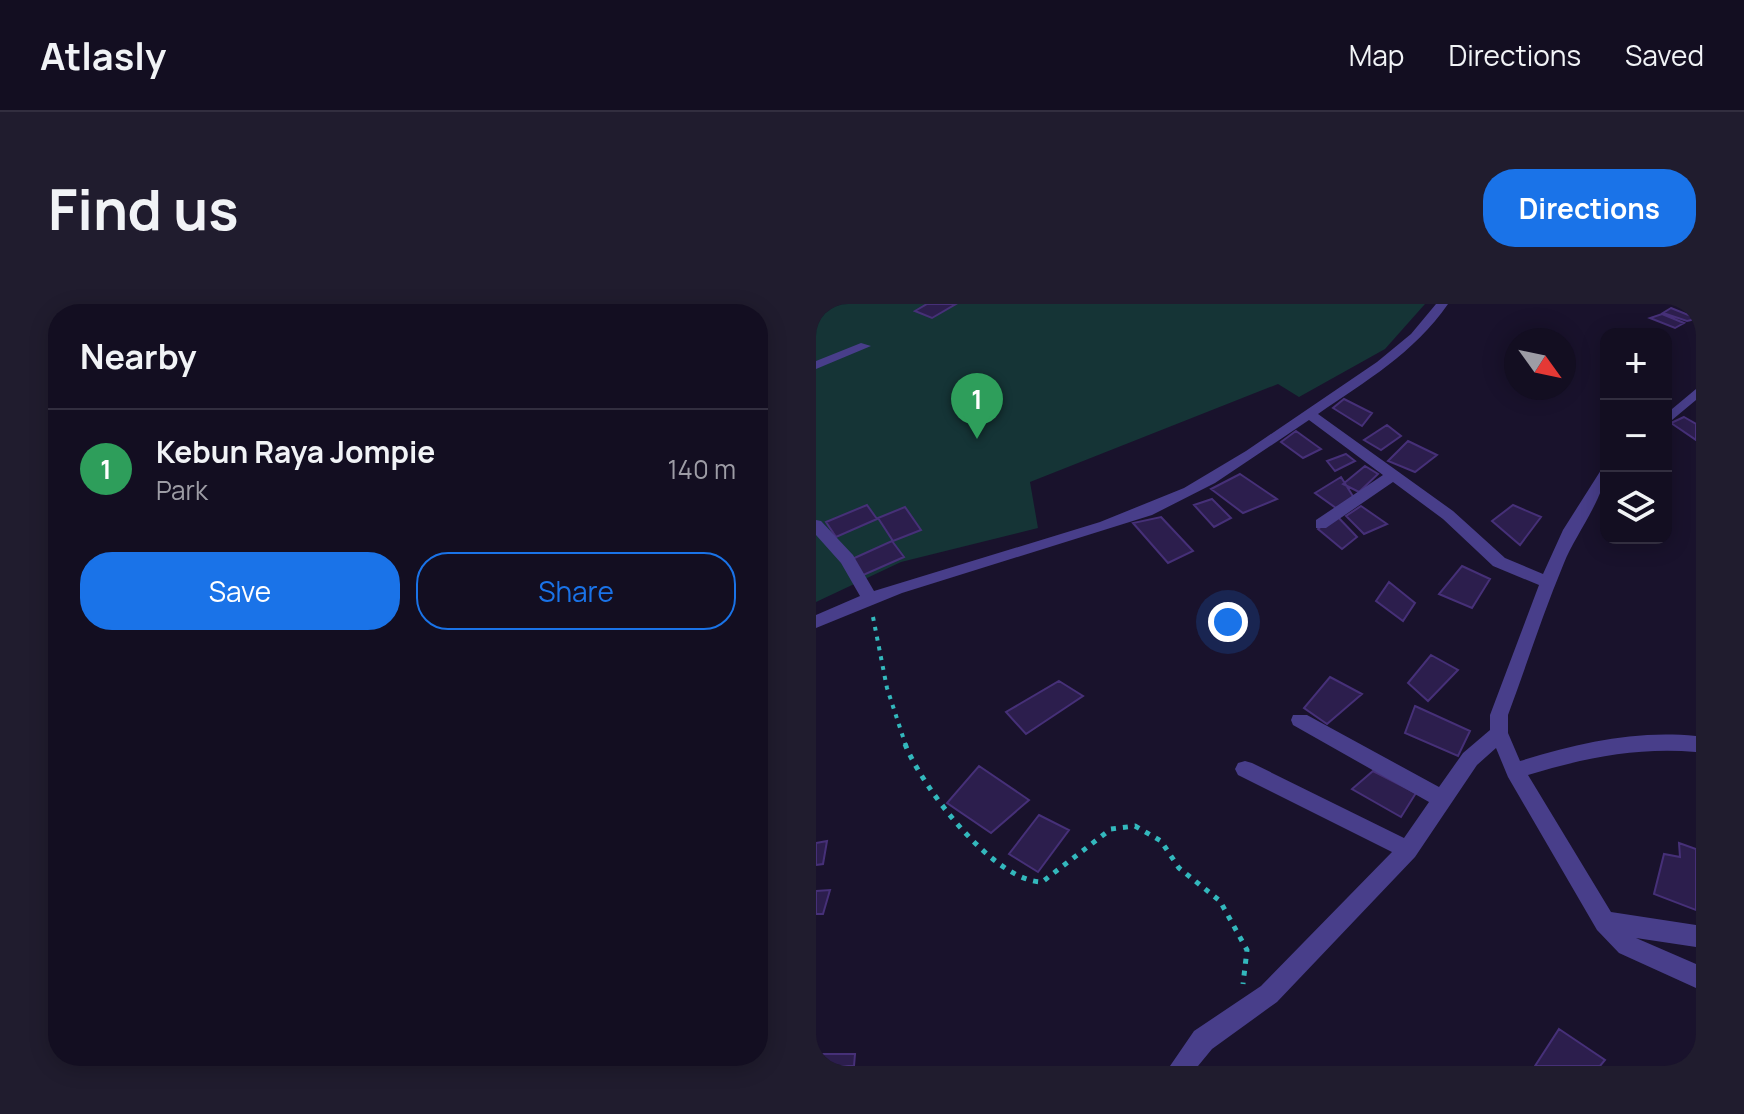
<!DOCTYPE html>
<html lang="en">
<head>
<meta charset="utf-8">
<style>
	body { margin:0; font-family:Manrope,sans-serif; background:#201c2e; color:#f1f3f6 }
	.controls { position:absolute; right:24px; top:24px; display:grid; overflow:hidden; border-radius:16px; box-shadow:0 4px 20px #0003 }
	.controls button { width:72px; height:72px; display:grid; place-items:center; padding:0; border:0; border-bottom:2px solid #322e3f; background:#130e21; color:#f1f3f6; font:40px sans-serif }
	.compass { position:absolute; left:688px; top:24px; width:72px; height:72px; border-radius:50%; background:#130e21; box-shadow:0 4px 20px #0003; rotate:123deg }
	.you { position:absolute; left:412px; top:318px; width:28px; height:28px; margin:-20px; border:6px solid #fff; border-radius:50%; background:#1a73e8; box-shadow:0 0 0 12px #1a73e833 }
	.badge { display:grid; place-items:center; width:52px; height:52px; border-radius:50%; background:#1a73e8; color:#fff; font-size:26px; font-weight:700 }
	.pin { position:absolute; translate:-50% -66px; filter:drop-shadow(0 2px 4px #0008) }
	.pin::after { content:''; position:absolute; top:42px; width:28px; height:24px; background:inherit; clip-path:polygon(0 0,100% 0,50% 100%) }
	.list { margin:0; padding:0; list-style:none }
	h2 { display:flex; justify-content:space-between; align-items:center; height:104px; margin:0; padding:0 32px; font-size:34px }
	h2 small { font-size:26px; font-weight:400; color:#9d9ca5 }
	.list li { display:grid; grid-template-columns:52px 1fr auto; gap:24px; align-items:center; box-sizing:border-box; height:120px; padding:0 32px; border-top:2px solid #322e3f }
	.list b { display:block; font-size:30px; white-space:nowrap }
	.list p { margin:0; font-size:26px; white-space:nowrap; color:#9d9ca5 }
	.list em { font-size:26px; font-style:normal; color:#9d9ca5 }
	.actions { display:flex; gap:16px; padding:24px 32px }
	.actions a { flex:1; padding:18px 0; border:2px solid #1a73e8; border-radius:32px; text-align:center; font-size:28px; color:#1a73e8 }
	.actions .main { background:#1a73e8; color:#fff }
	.icon { flex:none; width:44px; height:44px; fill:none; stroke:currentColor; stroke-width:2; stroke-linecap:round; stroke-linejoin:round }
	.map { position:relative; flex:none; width:880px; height:762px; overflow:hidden; border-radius:32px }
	header { display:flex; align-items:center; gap:48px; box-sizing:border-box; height:112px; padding:0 40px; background:#130e21; border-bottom:2px solid #322e3f }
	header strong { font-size:38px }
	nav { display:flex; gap:44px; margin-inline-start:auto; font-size:28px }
	.intro { display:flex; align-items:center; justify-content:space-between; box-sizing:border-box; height:192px; padding:0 48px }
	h1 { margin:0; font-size:56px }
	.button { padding:20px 36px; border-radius:32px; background:#1a73e8; color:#fff; font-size:28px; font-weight:700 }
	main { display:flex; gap:48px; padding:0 48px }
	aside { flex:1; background:#130e21; border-radius:32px; box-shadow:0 4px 20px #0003 }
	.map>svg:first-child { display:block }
	.green { fill:#153436 }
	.building { fill:#2c1e4d; stroke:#463078; stroke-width:2 }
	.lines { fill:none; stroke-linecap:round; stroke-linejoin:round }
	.path-far1 { stroke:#33b8bd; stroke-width:4; stroke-dasharray:4 6; stroke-linecap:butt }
	.path { stroke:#33b8bd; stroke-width:5; stroke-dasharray:5 7; stroke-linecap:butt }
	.street { fill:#483e8a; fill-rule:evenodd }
</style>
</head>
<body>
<header>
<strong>Atlasly</strong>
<nav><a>Map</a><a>Directions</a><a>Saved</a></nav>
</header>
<div class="intro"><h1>Find us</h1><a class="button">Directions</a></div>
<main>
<aside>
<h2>Nearby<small></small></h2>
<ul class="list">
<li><span class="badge" style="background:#2e9e5b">1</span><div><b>Kebun Raya Jompie</b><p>Park</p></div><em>140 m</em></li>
</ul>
<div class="actions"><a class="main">Save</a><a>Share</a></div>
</aside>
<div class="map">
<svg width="880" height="762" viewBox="0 0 880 762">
	<rect width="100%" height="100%" fill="#19122c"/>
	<path class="green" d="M 0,0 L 609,0 L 569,45 L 483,93 L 462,80 L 214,178 L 222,224 L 85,258 L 0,298 Z"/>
	<path class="building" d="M 111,0 L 140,0 L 116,14 L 99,7 Z
		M 855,4 L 880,14 L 880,15 L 871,17 L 847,9 Z
		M 846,10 L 868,19 L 859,24 L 834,14 Z
		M 528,95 L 556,109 L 546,122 L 517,104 Z
		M 868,113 L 880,120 L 880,136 L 855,119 Z
		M 571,121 L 585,132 L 565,146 L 548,136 Z
		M 480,127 L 505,145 L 487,154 L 465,138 Z
		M 592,137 L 621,151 L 599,168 L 572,157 Z
		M 530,150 L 539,157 L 519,167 L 511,157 Z
		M 549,162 L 562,170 L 543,188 L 527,180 Z
		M 424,170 L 461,195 L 427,209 L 395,185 Z
		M 525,173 L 538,194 L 520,204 L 499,189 Z
		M 396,195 L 415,214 L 398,223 L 378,201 Z
		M 51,201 L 61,215 L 20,233 L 10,218 Z
		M 697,201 L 725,213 L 704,241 L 676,217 Z
		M 545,202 L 571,220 L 548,230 L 530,212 Z
		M 89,203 L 105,226 L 77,237 L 62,214 Z
		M 520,211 L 541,233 L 526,245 L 502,225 Z
		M 345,213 L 377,247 L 352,259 L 317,219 Z
		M 76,237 L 88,253 L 45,272 L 34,256 Z
		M 646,262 L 674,275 L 656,304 L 623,290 Z
		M 573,278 L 599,299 L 587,317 L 560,297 Z
		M 615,351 L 642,366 L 612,397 L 592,379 Z
		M 514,373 L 546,390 L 511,420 L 488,404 Z
		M 243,377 L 267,392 L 210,430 L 190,408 Z
		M 599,402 L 654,427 L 642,452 L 589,429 Z
		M 163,462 L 213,496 L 175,529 L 131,499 Z
		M 557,467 L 600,489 L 585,513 L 536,485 Z
		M 223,511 L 253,526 L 222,568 L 193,550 Z
		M 11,537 L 7,560 L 0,561 L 0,539 Z
		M 863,539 L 880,545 L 880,606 L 838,590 L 848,550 L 864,553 Z
		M 14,586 L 7,610 L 0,610 L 0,587 Z
		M 743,725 L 789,756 L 784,762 L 719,762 Z
		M 0,750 L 39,750 L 38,762 L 0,762 Z"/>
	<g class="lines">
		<path class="path-far1" d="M 57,313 L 71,384 L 90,442"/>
		<path class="path" d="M 89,440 C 106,483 177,577 226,578 L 295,525 L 319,522 L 345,537 L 363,564 L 404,597 L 431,646 L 427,680"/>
		<path class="street" d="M 620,0 L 632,0 C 598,49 550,77 502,110 L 637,207 L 689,254 L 727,270 L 747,226 L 785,166 L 790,164 C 790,192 759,231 748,259 C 727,309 711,360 692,411 L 692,429 L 704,457 C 763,439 818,426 880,432 L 880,448 C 821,443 768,454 712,471 L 795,608 L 880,621 L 880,643 L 820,634 L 880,660 L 880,684 L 803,649 L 781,626 L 692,473 L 680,444 L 661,461 L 599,553 L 461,698 L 396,745 L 382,762 L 354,762 L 378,727 L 445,682 L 576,548 L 422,471 L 419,465 L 422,459 L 429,457 L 436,459 L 588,534 L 613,498 L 477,421 L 475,416 L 477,411 L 491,411 L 623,483 L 647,449 L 674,426 L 674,411 L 723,281 L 677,262 L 627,215 L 577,178 L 510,224 L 500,224 L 500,216 L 567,171 L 493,116 L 399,179 L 336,211 L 86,289 L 0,324 L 0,311 L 44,292 L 25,259 L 0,231 L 0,216 L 5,217 L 37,251 L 58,287 L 284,218 L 368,184 L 430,147 L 561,58 L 595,30 Z
			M 45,39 L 55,42 L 0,65 L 0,57 Z
			M 880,85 L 880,96 L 850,121 L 850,110 Z"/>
	</g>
</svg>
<div class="controls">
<button>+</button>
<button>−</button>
<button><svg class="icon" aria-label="layers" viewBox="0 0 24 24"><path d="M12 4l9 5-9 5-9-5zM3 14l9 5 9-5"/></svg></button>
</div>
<svg class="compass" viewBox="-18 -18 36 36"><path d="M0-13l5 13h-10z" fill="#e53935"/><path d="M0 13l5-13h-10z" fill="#9d9ca5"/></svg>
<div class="you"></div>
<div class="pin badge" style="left:161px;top:135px;background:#2e9e5b">1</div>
</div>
</main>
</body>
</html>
